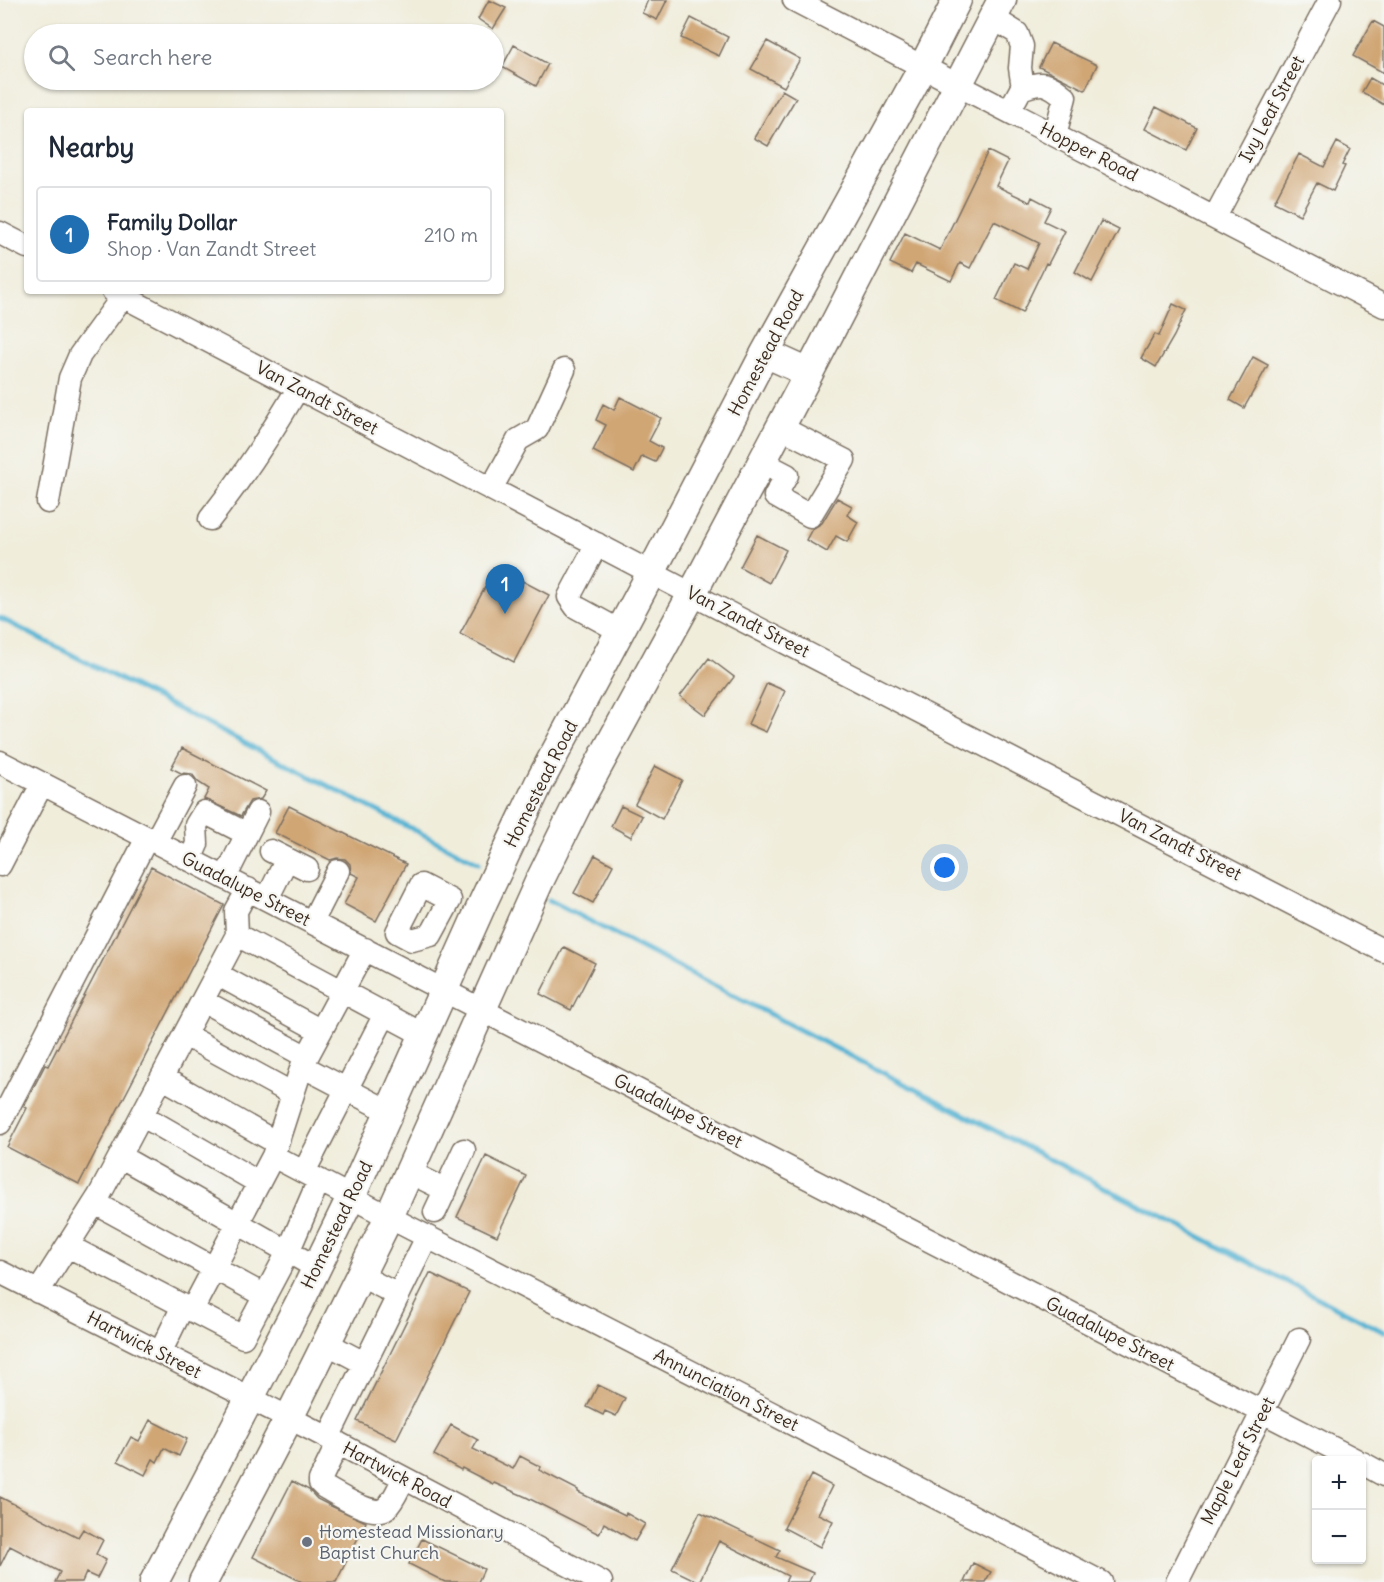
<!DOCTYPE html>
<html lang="en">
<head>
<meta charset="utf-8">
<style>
	body { margin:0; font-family:Delius,sans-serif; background:#f6f6f7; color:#1f2937 }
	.controls { position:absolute; right:18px; bottom:18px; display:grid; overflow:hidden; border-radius:6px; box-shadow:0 2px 4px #0004 }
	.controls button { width:54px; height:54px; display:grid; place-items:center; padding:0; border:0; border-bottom:2px solid #e0e1e3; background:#fff; color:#1f2937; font:30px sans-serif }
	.you { position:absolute; left:945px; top:868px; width:21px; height:21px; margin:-15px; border:4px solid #fff; border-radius:50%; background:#1a73e8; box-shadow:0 0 0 9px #1a73e833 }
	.badge { display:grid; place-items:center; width:39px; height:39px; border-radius:50%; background:#1f6fb2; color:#fff; font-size:20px; font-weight:700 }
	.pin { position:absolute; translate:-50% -50px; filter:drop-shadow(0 2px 3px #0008) }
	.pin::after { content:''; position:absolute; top:32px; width:21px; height:18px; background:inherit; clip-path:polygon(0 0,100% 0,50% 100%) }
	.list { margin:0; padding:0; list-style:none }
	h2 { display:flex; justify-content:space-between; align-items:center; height:78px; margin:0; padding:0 24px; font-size:26px }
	h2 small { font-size:20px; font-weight:400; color:#747a83 }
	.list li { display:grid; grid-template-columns:39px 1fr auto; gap:18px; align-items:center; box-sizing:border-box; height:96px; margin:0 12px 12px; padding:0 12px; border:2px solid #e0e1e3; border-radius:6px }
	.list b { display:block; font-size:22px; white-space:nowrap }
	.list p { margin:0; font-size:20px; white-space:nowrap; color:#747a83 }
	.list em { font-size:20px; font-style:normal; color:#747a83 }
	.icon { flex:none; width:33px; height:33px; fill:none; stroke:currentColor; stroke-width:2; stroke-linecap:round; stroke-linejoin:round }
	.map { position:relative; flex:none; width:1384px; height:1582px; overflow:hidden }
	.search { position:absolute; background:#fff; box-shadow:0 2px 4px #0004; left:24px; top:24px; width:480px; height:66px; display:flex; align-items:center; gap:15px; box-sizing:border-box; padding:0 21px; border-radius:33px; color:#747a83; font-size:22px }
	.panel { position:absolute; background:#fff; box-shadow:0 2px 4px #0004; left:24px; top:108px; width:480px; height:186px; border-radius:6px }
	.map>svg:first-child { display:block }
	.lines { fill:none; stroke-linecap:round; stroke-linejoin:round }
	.stream { stroke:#55b3d3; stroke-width:5 }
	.building { fill:#d0a674 }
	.minor-casing { stroke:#7a6e60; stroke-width:25 }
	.major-casing { stroke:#7a6e60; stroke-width:31 }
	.minor { stroke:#fff; stroke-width:22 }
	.major { stroke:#fff; stroke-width:28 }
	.worship-dot { fill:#6b7280; stroke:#f6f6f2; stroke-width:2 }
	.labels { text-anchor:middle; stroke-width:4.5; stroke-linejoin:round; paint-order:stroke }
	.street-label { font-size:18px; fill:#3b2a1e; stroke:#f6f6f2 }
	.worship-label { font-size:18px; fill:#5b616d; stroke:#f6f6f2; text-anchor:start }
</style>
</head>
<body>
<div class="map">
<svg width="1384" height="1582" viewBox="0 0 1384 1582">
	<rect width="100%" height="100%" fill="#f6f6f2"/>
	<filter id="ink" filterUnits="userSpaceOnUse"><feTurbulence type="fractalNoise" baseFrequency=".0167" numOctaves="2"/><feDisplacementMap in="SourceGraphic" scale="12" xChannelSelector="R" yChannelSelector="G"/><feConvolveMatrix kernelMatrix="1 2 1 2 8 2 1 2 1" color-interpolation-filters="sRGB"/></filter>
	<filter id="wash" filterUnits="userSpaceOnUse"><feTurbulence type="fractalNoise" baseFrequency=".008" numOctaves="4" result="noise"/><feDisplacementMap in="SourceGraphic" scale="24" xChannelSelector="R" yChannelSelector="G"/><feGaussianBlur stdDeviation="1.35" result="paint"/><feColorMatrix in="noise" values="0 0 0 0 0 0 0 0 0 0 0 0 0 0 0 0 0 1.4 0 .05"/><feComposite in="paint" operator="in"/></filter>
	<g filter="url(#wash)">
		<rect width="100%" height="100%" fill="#f0eddb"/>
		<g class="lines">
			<path class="stream" d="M 0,618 L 479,863
				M 549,900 L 1384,1332"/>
		</g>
		<g id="blocks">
			<path class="building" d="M 489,0 L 506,8 L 493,29 L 478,19 Z
				M 648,0 L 667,0 L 657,20 L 642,13 Z
				M 691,18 L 728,37 L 719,56 L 681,38 Z
				M 1373,21 L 1384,27 L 1384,73 L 1353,56 Z
				M 767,41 L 800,59 L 784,87 L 751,69 Z
				M 1051,43 L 1097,65 L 1085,90 L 1039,67 Z
				M 514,45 L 548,64 L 536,86 L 502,67 Z
				M 1370,78 L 1384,86 L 1384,105 L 1362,92 Z
				M 782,90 L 796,98 L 768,146 L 754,138 Z
				M 1156,107 L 1197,128 L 1186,150 L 1145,129 Z
				M 1337,142 L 1350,149 L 1342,165 L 1345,166 L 1333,191 L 1317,183 L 1300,215 L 1274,202 L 1299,154 L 1324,167 Z
				M 988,151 L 1008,161 L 996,186 L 1030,202 L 1032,197 L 1051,207 L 1044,221 L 1065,231 L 1048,264 L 1046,263 L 1022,313 L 996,300 L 1014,263 L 1027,269 L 1039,243 L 994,221 L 970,268 L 960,263 L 951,281 L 916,264 L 911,273 L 890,263 L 905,233 L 940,250 Z
				M 1101,221 L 1119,230 L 1092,282 L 1075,272 Z
				M 1173,304 L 1186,310 L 1174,336 L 1156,367 L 1141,358 L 1155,334 L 1159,336 Z
				M 1253,357 L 1268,365 L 1244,408 L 1230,400 Z
				M 620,397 L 661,418 L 649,441 L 662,448 L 655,462 L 642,456 L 634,472 L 593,451 L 606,425 L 596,420 L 603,404 L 614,410 Z
				M 837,498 L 852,506 L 847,515 L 858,522 L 847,542 L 836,536 L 827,552 L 806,540 L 812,529 L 822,523 Z
				M 757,535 L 786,550 L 769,583 L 740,567 Z
				M 496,567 L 549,595 L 514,662 L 460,634 Z
				M 709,658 L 734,677 L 705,715 L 680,696 Z
				M 767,683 L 785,691 L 766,732 L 748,724 Z
				M 182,748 L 266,791 L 261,799 L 250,801 L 241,816 L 204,799 L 209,789 L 198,782 L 192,774 L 181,773 L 171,768 Z
				M 655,766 L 682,780 L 662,819 L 635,804 Z
				M 289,806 L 406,864 L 376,921 L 344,904 L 359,877 L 351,873 L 350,864 L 345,859 L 337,858 L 330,860 L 275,833 Z
				M 621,806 L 642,816 L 631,837 L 611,826 Z
				M 595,855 L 613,865 L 593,903 L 574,893 Z
				M 151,867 L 224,905 L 79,1184 L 7,1147 L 27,1108 L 24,1106 L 45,1065 L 48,1066 Z
				M 564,947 L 595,963 L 571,1010 L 540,994 Z
				M 486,1156 L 526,1176 L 497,1236 L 457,1217 Z
				M 430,1273 L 469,1292 L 396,1440 L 357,1421 Z
				M 598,1385 L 625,1398 L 616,1416 L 605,1411 L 603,1415 L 587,1407 Z
				M 150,1420 L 187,1439 L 179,1456 L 164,1448 L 157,1462 L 153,1459 L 145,1475 L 118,1461 L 131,1437 L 139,1441 Z
				M 451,1425 L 478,1440 L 473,1449 L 513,1469 L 520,1456 L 541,1467 L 539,1470 L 578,1490 L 578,1492 L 625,1515 L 626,1513 L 645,1524 L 635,1541 L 604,1523 L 599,1534 L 526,1497 L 494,1483 L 493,1484 L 462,1468 L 461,1470 L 434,1455 Z
				M 811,1475 L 832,1486 L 818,1514 L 833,1521 L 820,1547 L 784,1528 Z
				M 292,1481 L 309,1490 L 317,1499 L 331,1506 L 366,1522 L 336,1582 L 302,1582 L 253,1557 Z
				M 0,1497 L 78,1537 L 83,1529 L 103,1540 L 96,1554 L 106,1560 L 97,1578 L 86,1573 L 82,1582 L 55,1582 L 60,1572 L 10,1546 L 0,1566 Z
				M 700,1512 L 780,1550 L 776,1557 L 813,1573 L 809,1582 L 785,1582 L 788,1576 L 719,1541 L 699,1582 L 672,1569 Z
				M 422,1539 L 484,1569 L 478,1582 L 445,1582 L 409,1564 Z
				M 973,1563 L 991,1572 L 985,1582 L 964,1582 Z"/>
		</g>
	</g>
	<g filter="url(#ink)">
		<use href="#blocks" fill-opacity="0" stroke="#7a6e60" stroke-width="1.5"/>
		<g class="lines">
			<g class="minor-casing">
				<path id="minor" d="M 794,0 L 1384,306
					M 993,18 L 1017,33 L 1022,46 L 1020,68 L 1023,88
					M 1009,111 L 1021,89 C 1043,81 1047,82 1065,97 L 1055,135
					M 1215,217 L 1330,0
					M 0,233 L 27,247
					M 113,291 L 709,603 L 1384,951
					M 762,462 L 787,475 L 775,496 L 810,516 L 844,460 L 780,427
					M 491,489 L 518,440 L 537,429 L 564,370
					M 48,502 L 70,378 L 80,355 L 123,296
					M 210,519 C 243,477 271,434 298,388
					M 597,544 L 569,597 L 576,607 L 620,631
					M 0,762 L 1356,1460
					M 155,842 L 185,786
					M 271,851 L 307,869
					M 190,860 L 197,844 L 196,825 L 204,812 L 247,834
					M 0,865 L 42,784
					M 225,878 L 258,812
					M 421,885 L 450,900 L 431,935 L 412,940 L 397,932 Z
					M 267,899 L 287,859
					M 312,922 L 338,871
					M 237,935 L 236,911 L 248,889
					M 217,974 L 321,1031
					M 203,1001 L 307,1057
					M 185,1035 L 293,1094
					M 302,1066 L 390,1112
					M 163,1078 L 277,1143
					M 143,1116 L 259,1183
					M 0,1123 L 147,838
					M 273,1156 L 412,1229 L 1101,1582
					M 121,1157 L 317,1268
					M 304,1172 L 385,1014
					M 409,1172 L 446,1190
					M 95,1203 L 265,1296
					M 435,1212 L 464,1150
					M 68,1246 L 243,1337 L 288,1252 L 319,1180
					M 0,1272 L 313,1430 L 601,1582
					M 359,1275 L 398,1295
					M 38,1292 L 99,1196 L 237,935 L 424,1035
					M 192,1310 L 273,1156 L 302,1066 L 365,949
					M 326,1343 L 364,1363
					M 160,1353 L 183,1306
					M 328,1438 L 427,1237
					M 338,1443 L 320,1480 L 320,1483 L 324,1487 C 337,1494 373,1518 386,1508 C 394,1501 399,1487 404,1478
					M 1362,1463 L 1384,1475
					M 1177,1582 L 1299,1339"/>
			</g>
			<g class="major-casing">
				<path id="major" d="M 765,353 L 809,373
					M 154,1582 L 301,1300 L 351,1197 L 484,900 L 539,783 L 651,573 L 765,353 L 923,67 L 957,0
					M 203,1582 L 289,1418 L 389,1217 L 539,882 L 578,803 L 692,594 L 809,373 L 1002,0"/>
			</g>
			<use href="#minor" class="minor"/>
			<use href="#major" class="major"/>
		</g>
	</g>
	<circle class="worship-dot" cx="307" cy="1542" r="6"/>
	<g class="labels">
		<g class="street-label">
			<text transform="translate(1272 109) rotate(-62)" y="6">Ivy Leaf Street</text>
			<text transform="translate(1089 152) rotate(27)" y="6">Hopper Road</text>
			<text transform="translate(766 353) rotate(-62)" y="6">Homestead Road</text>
			<text transform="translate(317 398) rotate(28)" y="6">Van Zandt Street</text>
			<text transform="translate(748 622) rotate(27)" y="6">Van Zandt Street</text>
			<text transform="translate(541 784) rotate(-63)" y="6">Homestead Road</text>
			<text transform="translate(1180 845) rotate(27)" y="6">Van Zandt Street</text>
			<text transform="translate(246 889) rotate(27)" y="6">Guadalupe Street</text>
			<text transform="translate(678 1111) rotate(27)" y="6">Guadalupe Street</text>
			<text transform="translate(337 1225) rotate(-64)" y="6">Homestead Road</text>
			<text transform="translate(1110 1334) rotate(27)" y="6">Guadalupe Street</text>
			<text transform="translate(144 1345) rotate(27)" y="6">Hartwick Street</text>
			<text transform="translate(726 1390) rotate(27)" y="6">Annunciation Street</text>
			<text transform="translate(1238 1461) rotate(-63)" y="6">Maple Leaf Street</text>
			<text transform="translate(397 1475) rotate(28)" y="6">Hartwick Road</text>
		</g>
		<g class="worship-label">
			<text x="319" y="1538">Homestead Missionary<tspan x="319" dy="21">Baptist Church</tspan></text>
		</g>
	</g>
</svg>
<div class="controls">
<button>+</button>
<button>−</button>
</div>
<div class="you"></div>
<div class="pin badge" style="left:505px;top:614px">1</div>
<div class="search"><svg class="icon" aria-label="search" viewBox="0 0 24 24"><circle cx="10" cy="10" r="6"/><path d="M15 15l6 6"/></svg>Search here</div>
<section class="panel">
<h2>Nearby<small></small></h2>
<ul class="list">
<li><span class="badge">1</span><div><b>Family Dollar</b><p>Shop · Van Zandt Street</p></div><em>210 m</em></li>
</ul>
</section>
</div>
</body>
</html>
